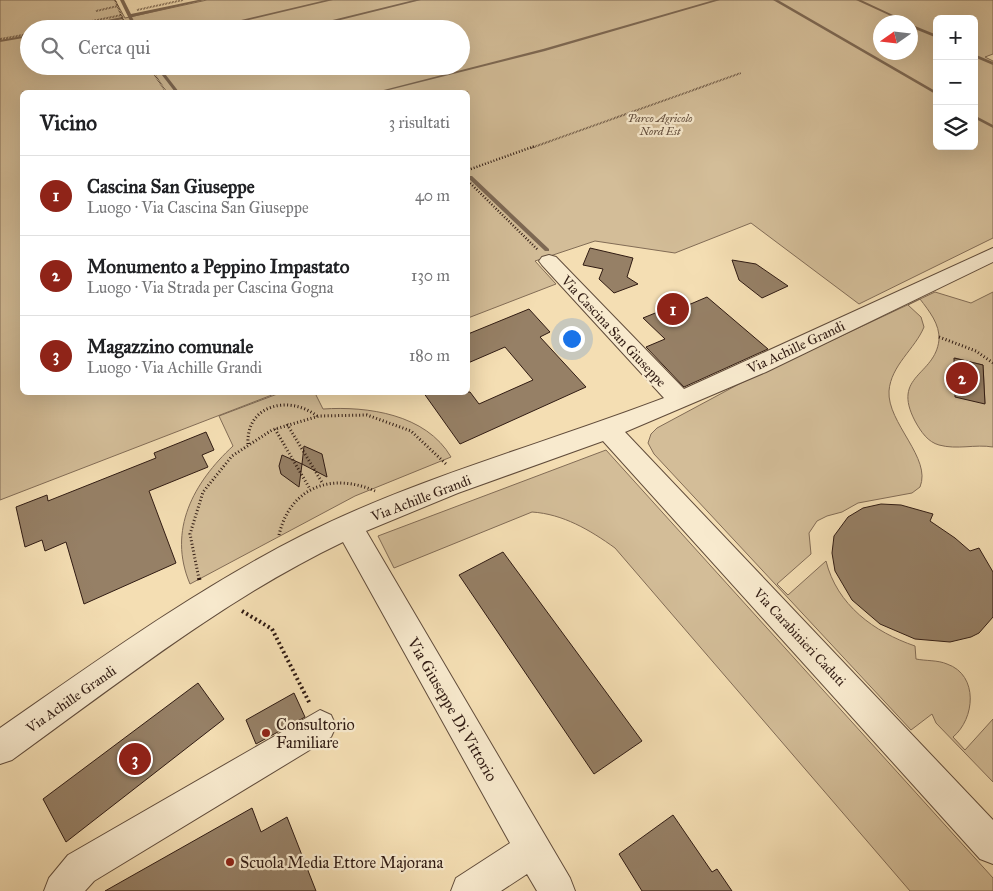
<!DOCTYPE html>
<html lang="it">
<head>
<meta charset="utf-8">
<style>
	body { margin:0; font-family:"IM FELL Great Primer",serif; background:#f2f2f2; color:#202124 }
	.controls { position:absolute; right:15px; top:15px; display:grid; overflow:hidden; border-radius:8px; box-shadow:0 5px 20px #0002 }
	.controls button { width:45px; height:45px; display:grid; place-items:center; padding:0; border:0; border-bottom:1px solid #e0e0e0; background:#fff; color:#202124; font:25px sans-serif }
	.compass { position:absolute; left:873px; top:15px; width:45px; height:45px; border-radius:50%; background:#fff; box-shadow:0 5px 20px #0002; rotate:256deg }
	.you { position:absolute; left:571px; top:338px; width:18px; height:18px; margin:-12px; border:4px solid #fff; border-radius:50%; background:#1a73e8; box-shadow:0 0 0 8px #1a73e833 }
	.badge { display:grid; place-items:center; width:32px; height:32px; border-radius:50%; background:#8f2418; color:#fff; font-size:16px; font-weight:700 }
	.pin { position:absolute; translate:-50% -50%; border:2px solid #fff; box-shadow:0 1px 5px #0006 }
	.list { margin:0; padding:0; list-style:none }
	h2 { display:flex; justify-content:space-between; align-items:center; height:65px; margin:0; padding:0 20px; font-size:21px }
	h2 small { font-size:16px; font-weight:400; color:#757577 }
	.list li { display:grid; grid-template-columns:32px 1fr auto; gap:15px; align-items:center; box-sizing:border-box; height:80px; padding:0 20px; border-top:1px solid #e0e0e0 }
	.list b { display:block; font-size:19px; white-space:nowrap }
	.list p { margin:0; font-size:16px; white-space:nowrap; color:#757577 }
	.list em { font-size:16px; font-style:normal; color:#757577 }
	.icon { flex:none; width:28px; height:28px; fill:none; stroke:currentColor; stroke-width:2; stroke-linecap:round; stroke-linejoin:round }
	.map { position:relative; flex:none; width:993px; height:891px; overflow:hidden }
	.search { position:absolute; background:#fff; box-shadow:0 5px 20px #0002; left:20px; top:20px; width:450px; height:55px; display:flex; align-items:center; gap:12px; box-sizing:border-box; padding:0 18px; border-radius:28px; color:#757577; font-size:19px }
	.panel { position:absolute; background:#fff; box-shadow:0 5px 20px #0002; left:20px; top:90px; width:450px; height:305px; border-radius:8px }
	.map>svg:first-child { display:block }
	.green { fill:#d3bd98; stroke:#826c56; fill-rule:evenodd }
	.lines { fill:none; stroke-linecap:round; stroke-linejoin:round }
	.stream { fill:#7d6853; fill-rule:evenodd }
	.building { fill:#968066; stroke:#301b13 }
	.minor-casing { stroke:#614c3b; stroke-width:2 }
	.path-far3 { stroke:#301b13; stroke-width:2; stroke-dasharray:0.5 1; stroke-linecap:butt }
	.path-far2 { stroke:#301b13; stroke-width:2.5; stroke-dasharray:1 2; stroke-linecap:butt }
	.path-far1 { stroke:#301b13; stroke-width:3; stroke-dasharray:1 2.5; stroke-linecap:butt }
	.path { stroke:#301b13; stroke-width:4; stroke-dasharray:2 3; stroke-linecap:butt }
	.minor { fill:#f8eace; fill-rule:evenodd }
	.poi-dot { fill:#8f2418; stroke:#f8eace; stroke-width:2 }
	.labels { text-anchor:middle; stroke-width:4.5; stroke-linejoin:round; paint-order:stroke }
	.far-park-label { font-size:11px; font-style:italic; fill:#614c3b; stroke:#f8eace }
	.street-label { font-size:14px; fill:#301b13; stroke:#f8eace }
	.near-street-label { font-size:16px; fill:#301b13; stroke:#f8eace }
	.near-poi-label { font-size:16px; fill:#301b13; stroke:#f8eace; text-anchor:start }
</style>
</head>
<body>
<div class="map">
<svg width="993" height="891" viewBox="0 0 993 891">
	<rect width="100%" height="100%" fill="#f4deb3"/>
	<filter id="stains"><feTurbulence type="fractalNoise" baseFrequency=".004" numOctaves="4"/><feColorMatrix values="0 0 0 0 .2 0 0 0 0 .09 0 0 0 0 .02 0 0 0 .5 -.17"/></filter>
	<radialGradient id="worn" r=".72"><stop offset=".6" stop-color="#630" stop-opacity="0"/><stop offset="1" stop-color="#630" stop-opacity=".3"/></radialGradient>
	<path class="green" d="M 0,0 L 115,0 L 125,18 L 207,0 L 993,0 L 993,54 L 985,57 L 993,61 L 993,238 L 859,304 L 751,223 L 675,253 L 595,241 L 535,261 L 556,284 L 468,318 L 468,92 L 22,92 L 22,392 L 277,393 L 0,500 ZM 937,19 L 974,19 L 974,146 L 937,146 ZM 880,22 L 910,22 L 910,52 L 880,52 ZM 29,29 L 461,29 L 461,66 L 29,66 Z
		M 935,292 L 971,303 L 993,292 L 993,447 C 975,444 957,450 939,445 C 928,442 921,432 915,421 C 891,375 935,376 939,340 C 940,324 929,311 920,299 L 908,305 L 921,317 L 924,327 C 915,349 891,365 889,391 C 887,423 932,458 920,487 L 912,493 L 858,503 L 842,512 L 827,516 L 817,521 L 809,533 L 811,554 L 777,584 L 788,595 L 826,561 C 837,605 874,632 915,646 L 916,659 C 926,661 938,660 947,664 C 979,675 975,719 953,737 L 965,750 L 993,719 L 993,782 L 936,723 L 932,714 L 911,730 L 654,454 L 648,443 L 651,434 L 657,428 L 739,384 ZM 955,358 L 983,365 L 985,403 Z
		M 280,393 L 315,393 L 323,409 C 367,406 426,414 451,457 L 355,496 L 190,584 C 167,530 194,482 233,446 L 219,416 Z
		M 606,450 L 993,878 L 993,891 L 910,891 L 615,548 C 590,530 563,514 532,512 L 394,568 L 378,536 Z"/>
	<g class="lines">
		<path class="stream" d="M 120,0 L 124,0 L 131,14 L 198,0 L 205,0 L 132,17 L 138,29 L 134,29 Z
			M 326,0 L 333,0 L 211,29 L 203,29 Z
			M 414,0 L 421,0 L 304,29 L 296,29 Z
			M 714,0 L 720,0 L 545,51 L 381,92 L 376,92 L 543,49 Z
			M 773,0 L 778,0 L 937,92 L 937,95 Z
			M 856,0 L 861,0 L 908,22 L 904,22 Z
			M 122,17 L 123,17 L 123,19 L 72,29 L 63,29 Z
			M 910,24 L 937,35 L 937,38 L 910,27 Z
			M 29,35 L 29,37 L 0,42 L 0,40 Z
			M 974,54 L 993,62 L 993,65 L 974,57 Z
			M 155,66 L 159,66 L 179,92 L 175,92 Z
			M 974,115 L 993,125 L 993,128 L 974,118 Z
			M 468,176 L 472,176 L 549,249 L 549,251 L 545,251 L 468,178 Z"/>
	</g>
	<path class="building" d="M 590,248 L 633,258 L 627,277 L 638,284 L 614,293 L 599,279 L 603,269 L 583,265 Z
		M 732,260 L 756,264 L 788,286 L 762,298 L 739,280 Z
		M 707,297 L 768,349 L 684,387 L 646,347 L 665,339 L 643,318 L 675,305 L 679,309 Z
		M 529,309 L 550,332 L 540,337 L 586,387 L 460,444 L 423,392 L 470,392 L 479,404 L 533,380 L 505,347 L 468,363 L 468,334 Z
		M 954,358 L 983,365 L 985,404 L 955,397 Z
		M 206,432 L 214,450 L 202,455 L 208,467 L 149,491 L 176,563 L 84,604 L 66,542 L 45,551 L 42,540 L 25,547 L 16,507 L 47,495 L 48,501 L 156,458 L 154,453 Z
		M 304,446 L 322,454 L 327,477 L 302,464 Z
		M 282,455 L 302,464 L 299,487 L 281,474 L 279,466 Z
		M 881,504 L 901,505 L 933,514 L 930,521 L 955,538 L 970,551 L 979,548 L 993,572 L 993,617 L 979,633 L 971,637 L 950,642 L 915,639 L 880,624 L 852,600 L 835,571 L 832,553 L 834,536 L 848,517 L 863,508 Z
		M 503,552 L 642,741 L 594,774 L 459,575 Z
		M 198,683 L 224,719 L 66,842 L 43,799 Z
		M 294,693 L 305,717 L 256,744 L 246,720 Z
		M 252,808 L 261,832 L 287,817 L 316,891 L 105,891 Z
		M 673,815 L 712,872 L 717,869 L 732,891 L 642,891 L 619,854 Z"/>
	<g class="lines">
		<g class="minor-casing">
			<path id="minor" d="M 993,248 L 993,262 L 766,372 L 625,432 L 993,820 L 993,864 L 980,859 L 603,441 L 458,493 L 366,531 L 570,878 L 575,891 L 537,891 L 527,874 L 501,891 L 451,891 L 456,878 L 510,843 L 343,542 C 224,599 119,683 12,760 L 0,764 L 0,728 C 98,660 196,589 303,535 C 418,477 544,444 664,398 L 542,265 L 539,261 L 542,257 L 549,255 L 556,257 L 684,389 Z
				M 320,710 L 331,715 L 336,726 L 331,737 L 94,881 L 85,891 L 44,891 L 49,878 L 68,855 Z"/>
		</g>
		<path class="path-far3" d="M 115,0 L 127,29
			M 137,10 L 183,0
			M 96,11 L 118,6
			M 53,29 L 122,15
			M 0,39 L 29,34
			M 149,66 L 166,92
			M 531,148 L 741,73"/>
		<path class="path-far2" d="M 468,170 L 535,146
			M 468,181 L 538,250"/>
		<path class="path-far1" d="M 939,337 L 976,351 L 993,363
			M 287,424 L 323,484
			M 275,429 L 310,489
			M 248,444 C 246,404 290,395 317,416
			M 279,535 C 290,487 332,472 375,491
			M 199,579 L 190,534 L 203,492 L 232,456 L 272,430 L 319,416 L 367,415 L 411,431 L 446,464"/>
		<path class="path" d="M 199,578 L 200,582
			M 242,611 L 272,629 L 310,704"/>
		<use href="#minor" class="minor"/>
	</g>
	<g class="poi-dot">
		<circle cx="266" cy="733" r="5"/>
		<circle cx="230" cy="862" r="5"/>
	</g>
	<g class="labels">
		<g class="far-park-label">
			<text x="660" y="122">Parco Agricolo<tspan x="660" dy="13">Nord Est</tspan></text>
		</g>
		<g class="street-label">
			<text transform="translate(614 331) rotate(47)" y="5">Via Cascina San Giuseppe</text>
			<text transform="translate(796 347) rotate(-25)" y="5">Via Achille Grandi</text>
			<text transform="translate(421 498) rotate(-21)" y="5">Via Achille Grandi</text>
			<text transform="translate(800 637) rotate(47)" y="5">Via Carabinieri Caduti</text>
			<text transform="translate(71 699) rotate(-35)" y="5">Via Achille Grandi</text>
		</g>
		<g class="near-street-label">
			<text transform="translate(453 709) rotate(60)" y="6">Via Giuseppe Di Vittorio</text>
		</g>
		<g class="near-poi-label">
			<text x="276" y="730">Consultorio<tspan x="276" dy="18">Familiare</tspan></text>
			<text x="240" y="868">Scuola Media Ettore Majorana</text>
		</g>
	</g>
	<rect width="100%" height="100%" filter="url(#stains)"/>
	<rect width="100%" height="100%" fill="url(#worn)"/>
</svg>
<div class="controls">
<button>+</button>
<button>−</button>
<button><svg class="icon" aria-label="layers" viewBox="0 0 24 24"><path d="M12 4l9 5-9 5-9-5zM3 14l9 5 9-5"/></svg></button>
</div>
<svg class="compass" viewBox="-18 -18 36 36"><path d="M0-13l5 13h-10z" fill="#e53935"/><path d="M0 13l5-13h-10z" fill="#757577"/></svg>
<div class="you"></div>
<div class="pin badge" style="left:673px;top:309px">1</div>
<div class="pin badge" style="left:962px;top:378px">2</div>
<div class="pin badge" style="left:135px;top:759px">3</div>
<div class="search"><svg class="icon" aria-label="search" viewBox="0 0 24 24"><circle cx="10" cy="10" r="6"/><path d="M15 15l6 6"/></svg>Cerca qui</div>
<section class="panel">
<h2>Vicino<small>3 risultati</small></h2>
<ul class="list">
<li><span class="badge">1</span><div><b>Cascina San Giuseppe</b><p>Luogo · Via Cascina San Giuseppe</p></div><em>40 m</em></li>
<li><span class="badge">2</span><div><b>Monumento a Peppino Impastato</b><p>Luogo · Via Strada per Cascina Gogna</p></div><em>130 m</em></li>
<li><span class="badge">3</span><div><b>Magazzino comunale</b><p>Luogo · Via Achille Grandi</p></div><em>180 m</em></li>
</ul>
</section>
</div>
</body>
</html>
